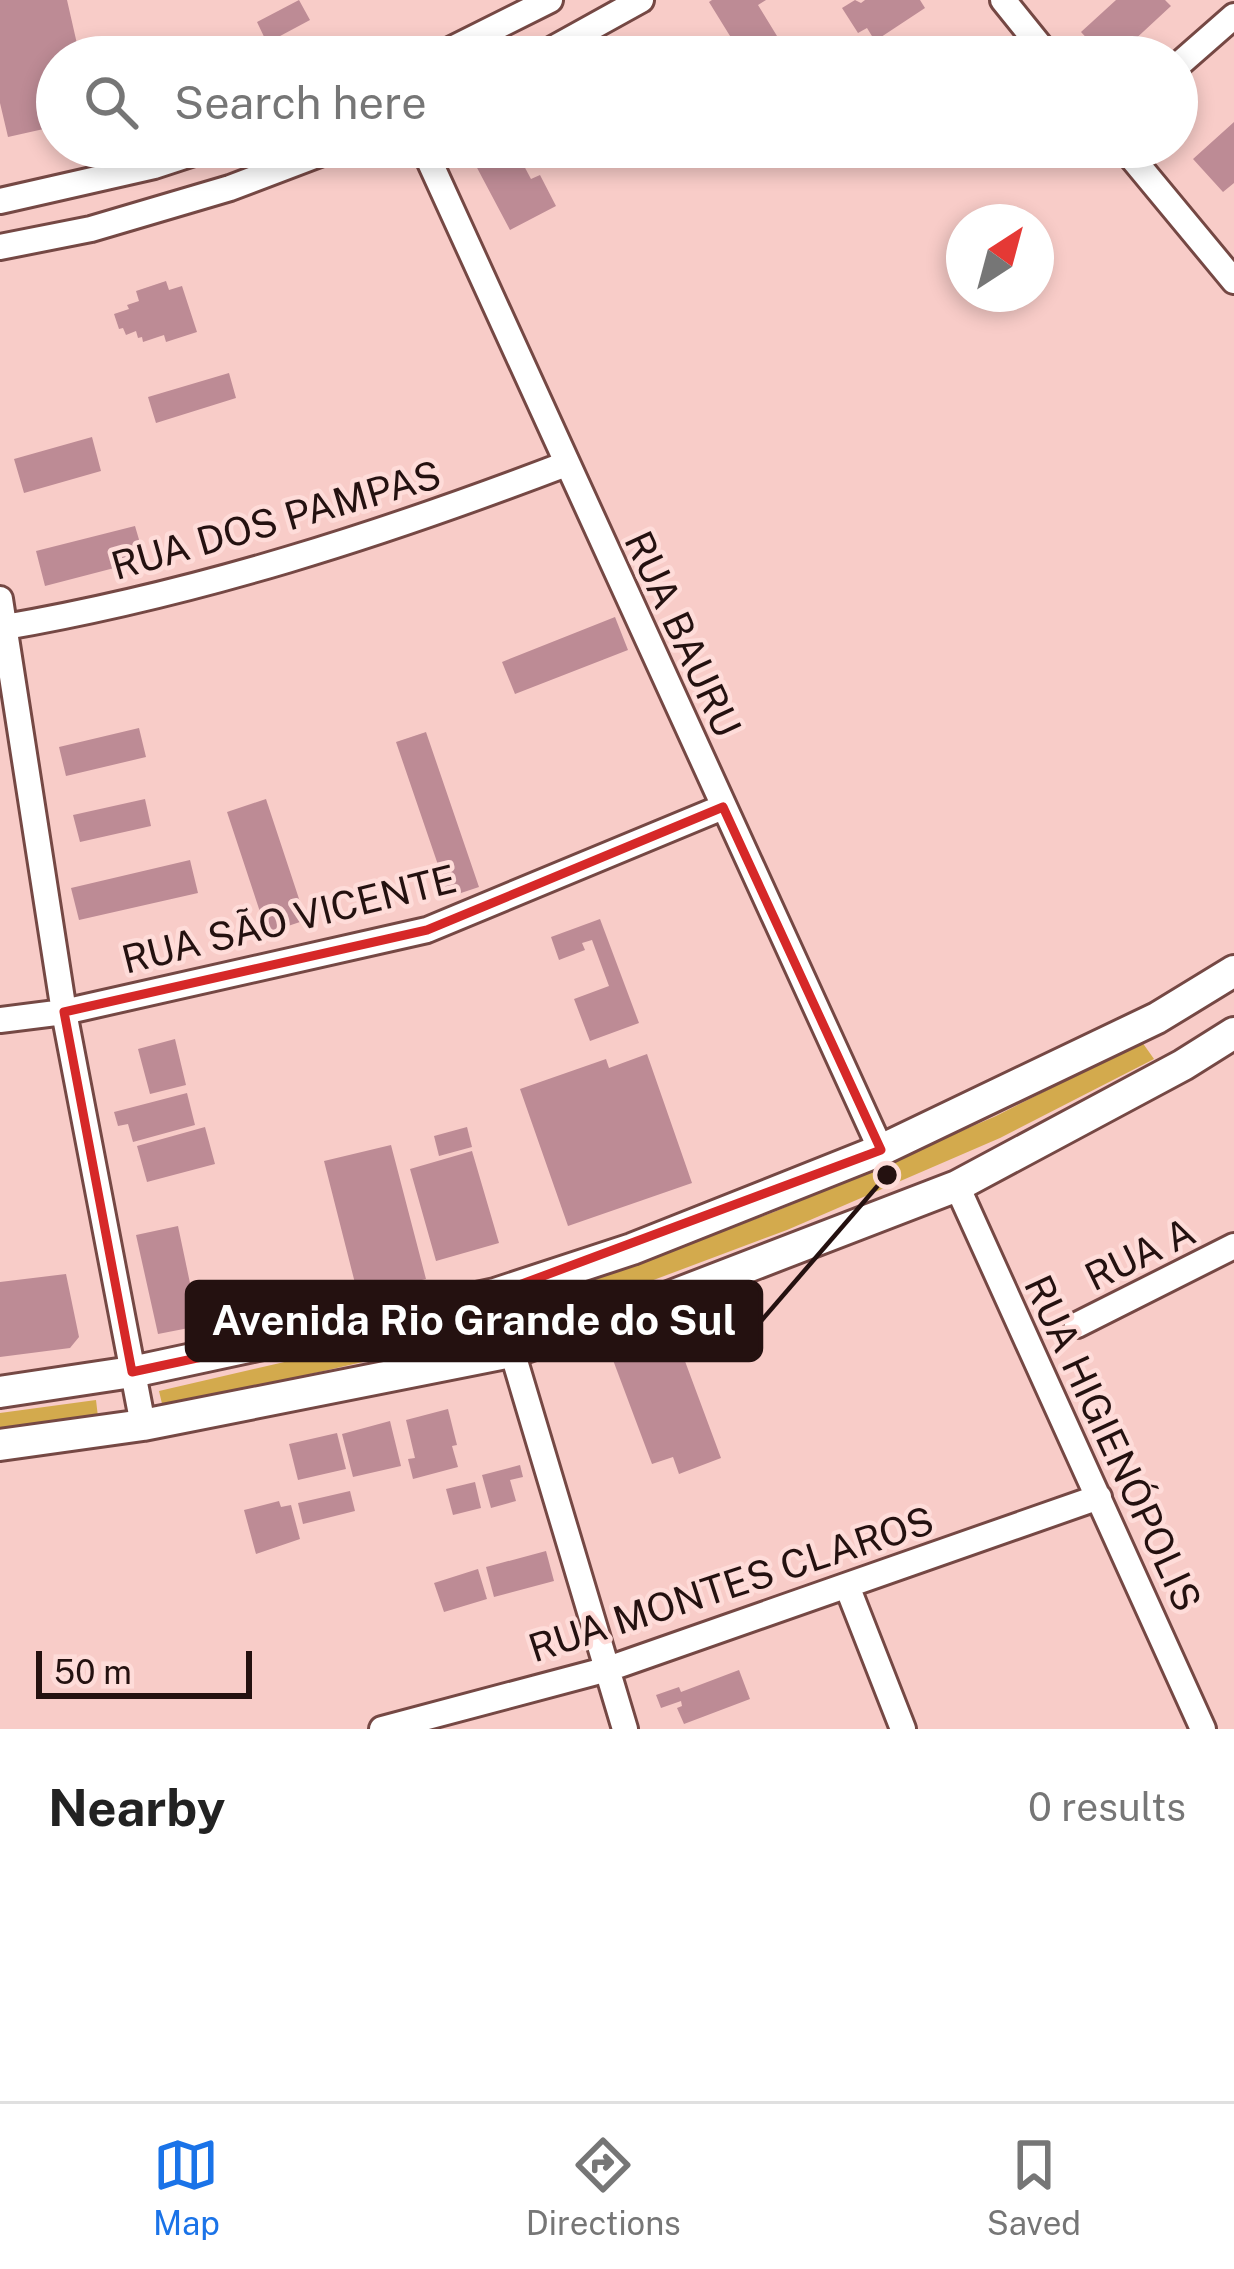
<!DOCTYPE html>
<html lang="en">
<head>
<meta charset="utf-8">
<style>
	body { margin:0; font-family:"Public Sans",sans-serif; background:#f6f6f6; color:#222 }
	.compass { position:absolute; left:946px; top:204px; width:108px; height:108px; border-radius:50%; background:#fff; box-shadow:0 6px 18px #0003; rotate:36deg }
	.scale { position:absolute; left:36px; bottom:30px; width:216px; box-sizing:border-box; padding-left:12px; border:6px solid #241110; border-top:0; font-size:33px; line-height:42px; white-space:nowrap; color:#241110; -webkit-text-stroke:9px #fedcd9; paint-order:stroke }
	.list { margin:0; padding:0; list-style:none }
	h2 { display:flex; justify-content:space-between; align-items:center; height:156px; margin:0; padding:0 48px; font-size:51px }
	h2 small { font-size:39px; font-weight:400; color:#767676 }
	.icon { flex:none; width:66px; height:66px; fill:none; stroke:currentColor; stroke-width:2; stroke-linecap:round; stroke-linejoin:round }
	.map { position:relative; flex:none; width:1234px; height:1729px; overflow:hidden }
	.search { position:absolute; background:#fff; box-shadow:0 6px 18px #0003; left:36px; right:36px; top:36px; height:132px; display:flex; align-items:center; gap:30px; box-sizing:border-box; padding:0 42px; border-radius:66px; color:#767676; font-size:45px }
	.sheet { height:372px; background:#fff }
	nav { display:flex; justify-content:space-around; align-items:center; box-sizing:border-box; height:168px; border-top:3px solid #e0e0e0; background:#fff; font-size:33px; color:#767676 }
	nav a { display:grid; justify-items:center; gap:6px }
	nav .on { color:#1a73e8 }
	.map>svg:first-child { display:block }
	.green { fill:#d3aa4d }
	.building { fill:#bd8b95 }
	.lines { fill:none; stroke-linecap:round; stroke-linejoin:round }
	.minor-casing { stroke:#754844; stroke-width:30 }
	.tertiary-casing { stroke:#754844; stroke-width:36 }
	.minor { stroke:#fff; stroke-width:24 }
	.tertiary { stroke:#fff; stroke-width:30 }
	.marked { fill:none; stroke:#d62828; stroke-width:9; stroke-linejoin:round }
	.labels { text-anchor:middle; stroke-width:9; stroke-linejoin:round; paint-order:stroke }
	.street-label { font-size:39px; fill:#241110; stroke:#fedcd9 }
	.leader { fill:none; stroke:#241110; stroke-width:4.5 }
	.callout-dot { fill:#241110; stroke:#fedcd9; stroke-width:4.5 }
	.callout { fill:#241110; stroke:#241110; stroke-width:4.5 }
	.callout-label { font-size:42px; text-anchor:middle; font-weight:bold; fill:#fff }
</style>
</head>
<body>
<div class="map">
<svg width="1234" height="1729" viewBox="0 0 1234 1729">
	<rect width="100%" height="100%" fill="#f8ccc8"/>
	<path class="green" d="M 1142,1042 L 1154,1059 L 1000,1138 L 787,1230 L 536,1324 L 529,1304 L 774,1212 L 996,1116 Z
		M 484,1316 L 489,1333 L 163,1408 L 159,1391 Z
		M 96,1400 L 98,1417 L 0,1430 L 0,1413 Z"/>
	<path class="building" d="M 0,0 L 67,0 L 80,57 L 57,57 L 57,126 L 8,137 L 0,103 Z
		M 299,0 L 310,20 L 267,43 L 257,22 Z
		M 712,0 L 766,0 L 758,5 L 777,36 L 743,57 L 709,2 Z
		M 855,0 L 861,3 L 865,0 L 920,0 L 925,8 L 875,41 L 867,28 L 858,33 L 842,8 Z
		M 1116,0 L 1165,0 L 1171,6 L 1116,57 L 1104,57 L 1081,32 Z
		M 1234,122 L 1234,183 L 1223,192 L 1193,159 Z
		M 466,147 L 514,147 L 531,179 L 540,175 L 556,206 L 510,230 Z
		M 166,281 L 169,290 L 182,286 L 197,332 L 166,342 L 164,335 L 143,342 L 142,337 L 138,338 L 136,331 L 126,335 L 123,328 L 119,329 L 114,314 L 129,309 L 127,305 L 139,301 L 136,291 Z
		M 229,373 L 236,398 L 156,423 L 148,397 Z
		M 92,437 L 101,471 L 24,493 L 14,459 Z
		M 135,526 L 145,560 L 45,586 L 36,551 Z
		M 615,617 L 628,650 L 515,694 L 502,662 Z
		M 139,728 L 146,757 L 66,776 L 59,747 Z
		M 426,732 L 479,887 L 449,897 L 396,742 Z
		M 145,799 L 151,826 L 80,842 L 73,815 Z
		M 266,799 L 306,920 L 267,933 L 227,812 Z
		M 190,860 L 198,893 L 79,920 L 71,888 Z
		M 600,919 L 639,1023 L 590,1041 L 574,999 L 609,986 L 592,940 L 582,943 L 585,950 L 559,960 L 551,937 Z
		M 175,1039 L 186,1085 L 150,1094 L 138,1049 Z
		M 647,1054 L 692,1183 L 568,1226 L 520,1089 L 606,1059 L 609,1068 Z
		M 187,1093 L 195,1125 L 133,1142 L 128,1124 L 118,1126 L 114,1112 Z
		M 205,1127 L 215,1164 L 147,1182 L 137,1146 Z
		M 467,1127 L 472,1147 L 439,1156 L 434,1136 Z
		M 391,1145 L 426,1279 L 358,1295 L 324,1161 Z
		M 472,1151 L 499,1243 L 436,1261 L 410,1169 Z
		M 178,1226 L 199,1326 L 158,1334 L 136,1235 Z
		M 66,1274 L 79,1337 L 70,1348 L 0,1357 L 0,1282 Z
		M 676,1337 L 721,1458 L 679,1474 L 673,1457 L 652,1464 L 613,1360 Z
		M 448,1409 L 457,1445 L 452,1446 L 458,1467 L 413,1479 L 408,1459 L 415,1458 L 406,1420 Z
		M 390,1421 L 401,1466 L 353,1477 L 342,1434 Z
		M 337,1433 L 346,1469 L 298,1480 L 289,1444 Z
		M 520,1465 L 523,1477 L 510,1480 L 516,1501 L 491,1508 L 482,1475 Z
		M 475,1482 L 481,1508 L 453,1515 L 446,1489 Z
		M 350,1491 L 355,1511 L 303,1524 L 298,1503 Z
		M 279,1501 L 281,1507 L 291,1505 L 300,1539 L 256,1554 L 244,1510 Z
		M 546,1551 L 554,1581 L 494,1597 L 486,1567 Z
		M 478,1569 L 487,1599 L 444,1612 L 434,1583 Z
		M 739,1670 L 750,1699 L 684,1724 L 677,1708 L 682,1706 L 681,1701 L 661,1708 L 656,1695 L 679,1687 L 681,1692 Z"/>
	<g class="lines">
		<g class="minor-casing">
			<path id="minor" d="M 1003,0 L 1049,57
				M 436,57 L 550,0
				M 538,57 L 641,0
				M 1177,66 L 1234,16
				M 423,147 L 881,1150
				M 1123,147 L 1234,281
				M 0,201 L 154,166 L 212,147
				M 0,247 L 91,229 L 230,188 L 338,147
				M 0,599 L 64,1012 L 143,1425
				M 0,628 C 197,594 380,535 566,464
				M 0,1020 L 64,1012 L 427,930 L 723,807
				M 957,1186 L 1203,1729
				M 495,1294 L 625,1729
				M 1077,1325 L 1234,1246
				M 847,1586 L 903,1729
				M 382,1729 L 608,1669 L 1099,1497"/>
		</g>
		<g class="tertiary-casing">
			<path id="tertiary" d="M 0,1392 L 132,1372 L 495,1294 L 632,1249 L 881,1150 L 1157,1018 L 1234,971
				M 0,1445 L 143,1425 L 511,1352 L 661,1300 L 957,1186 L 1183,1065 L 1234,1033"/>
		</g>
		<use href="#minor" class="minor"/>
		<use href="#tertiary" class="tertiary"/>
	</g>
	<path class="marked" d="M 723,807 L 881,1150 L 495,1294 L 132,1372 L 64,1012 L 427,930 Z"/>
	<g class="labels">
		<g class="street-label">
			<text transform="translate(276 520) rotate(-16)" y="14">RUA DOS PAMPAS</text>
			<text transform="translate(683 634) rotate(65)" y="14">RUA BAURU</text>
			<text transform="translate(289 919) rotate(-14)" y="14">RUA SÃO VICENTE</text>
			<text transform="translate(1140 1254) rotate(-26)" y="14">RUA A</text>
			<text transform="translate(1113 1443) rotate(65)" y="14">RUA HIGIENÓPOLIS</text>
			<text transform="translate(731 1584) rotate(-18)" y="14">RUA MONTES CLAROS</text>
		</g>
	</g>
	<path class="leader" d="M887 1175L761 1321"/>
	<circle class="callout-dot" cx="887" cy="1175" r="12"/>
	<rect class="callout" x="187" y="1282" width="574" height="78" rx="12"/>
	<g class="callout-label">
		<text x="474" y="1335">Avenida Rio Grande do Sul</text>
	</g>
</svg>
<svg class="compass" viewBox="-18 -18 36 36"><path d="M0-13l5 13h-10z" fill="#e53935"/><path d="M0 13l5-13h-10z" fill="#767676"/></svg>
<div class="scale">50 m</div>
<div class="search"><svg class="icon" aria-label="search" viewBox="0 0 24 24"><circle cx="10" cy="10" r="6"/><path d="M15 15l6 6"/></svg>Search here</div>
</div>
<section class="sheet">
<h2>Nearby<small>0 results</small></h2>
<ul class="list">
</ul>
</section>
<nav>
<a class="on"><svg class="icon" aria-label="map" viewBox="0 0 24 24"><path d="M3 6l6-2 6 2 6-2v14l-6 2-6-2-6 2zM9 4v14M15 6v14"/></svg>Map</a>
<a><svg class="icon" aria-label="directions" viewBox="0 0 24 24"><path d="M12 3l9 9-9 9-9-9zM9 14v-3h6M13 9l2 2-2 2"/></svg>Directions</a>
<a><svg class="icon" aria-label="saved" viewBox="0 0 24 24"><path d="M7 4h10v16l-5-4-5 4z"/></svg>Saved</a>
</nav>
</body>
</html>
